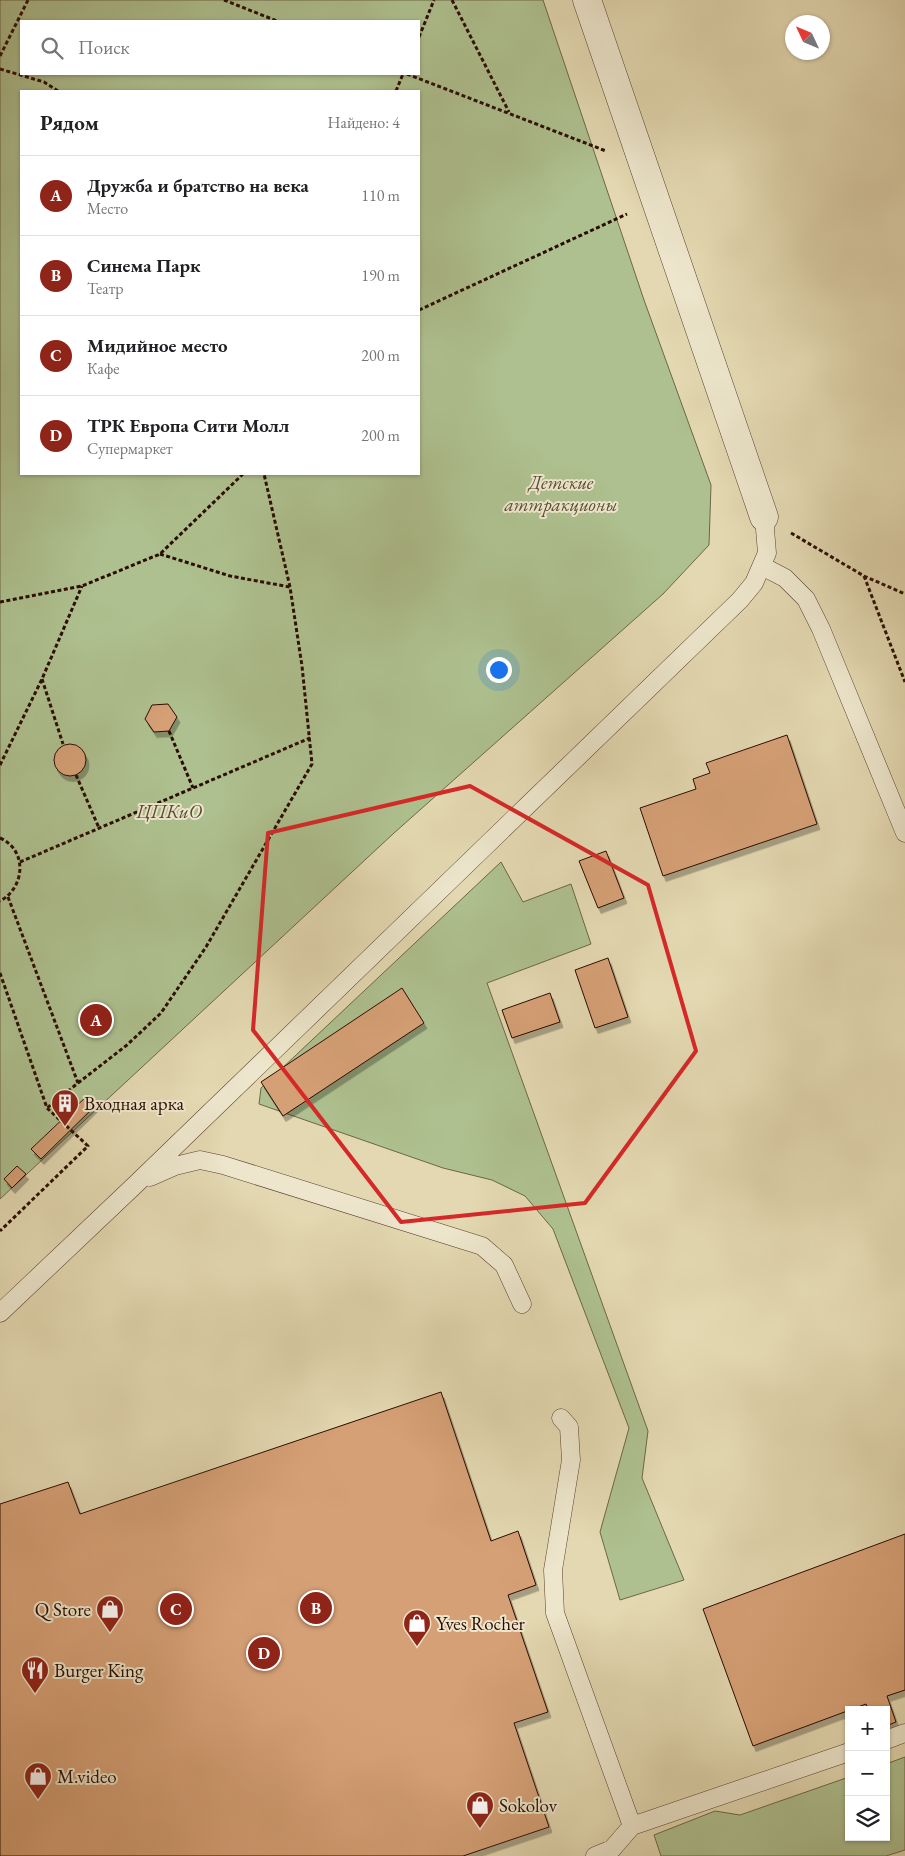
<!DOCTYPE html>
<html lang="ru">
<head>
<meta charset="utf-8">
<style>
	body { margin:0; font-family:"EB Garamond",serif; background:#f2f2f2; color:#202124 }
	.controls { position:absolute; right:15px; bottom:15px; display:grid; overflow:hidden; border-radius:0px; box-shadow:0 1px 4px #0004 }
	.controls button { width:45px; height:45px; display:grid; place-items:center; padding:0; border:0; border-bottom:1px solid #e0e0e0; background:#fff; color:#202124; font:25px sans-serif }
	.compass { position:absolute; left:785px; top:15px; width:45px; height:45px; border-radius:50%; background:#fff; box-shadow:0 1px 4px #0004; rotate:314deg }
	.you { position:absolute; left:498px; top:669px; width:18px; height:18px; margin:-12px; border:4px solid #fff; border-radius:50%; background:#1a73e8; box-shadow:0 0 0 8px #1a73e833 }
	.badge { display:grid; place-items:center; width:32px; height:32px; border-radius:50%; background:#8f2418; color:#fff; font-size:16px; font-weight:700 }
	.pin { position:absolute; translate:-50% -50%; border:2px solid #fff; box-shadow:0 1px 5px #0006 }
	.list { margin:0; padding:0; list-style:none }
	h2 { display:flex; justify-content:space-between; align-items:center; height:65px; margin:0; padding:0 20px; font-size:21px }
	h2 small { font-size:16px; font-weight:400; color:#757577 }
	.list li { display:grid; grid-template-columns:32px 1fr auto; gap:15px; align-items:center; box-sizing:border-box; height:80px; padding:0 20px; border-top:1px solid #e0e0e0 }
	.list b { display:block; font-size:19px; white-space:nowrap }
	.list p { margin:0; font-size:16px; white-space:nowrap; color:#757577 }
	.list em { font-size:16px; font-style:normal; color:#757577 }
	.icon { flex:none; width:28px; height:28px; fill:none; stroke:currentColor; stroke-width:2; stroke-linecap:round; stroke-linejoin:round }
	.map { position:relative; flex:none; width:905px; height:1856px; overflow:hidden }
	.search { position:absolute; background:#fff; box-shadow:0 1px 4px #0004; left:20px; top:20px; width:400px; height:55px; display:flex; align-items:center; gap:12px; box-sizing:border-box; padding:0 18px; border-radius:0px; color:#757577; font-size:19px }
	.panel { position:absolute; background:#fff; box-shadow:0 1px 4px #0004; left:20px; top:90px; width:400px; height:385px; border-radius:0px }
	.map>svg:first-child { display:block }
	.green { fill:#aec08f; stroke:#6c6648; fill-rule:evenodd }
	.building { fill:#d6a076; stroke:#2a0c00; filter:url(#shadow) }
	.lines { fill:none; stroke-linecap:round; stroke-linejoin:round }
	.lane-casing { stroke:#583f2c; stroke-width:19 }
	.street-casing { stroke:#583f2c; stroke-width:29 }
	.path { stroke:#2a0c00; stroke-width:3; stroke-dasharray:4 2.5; stroke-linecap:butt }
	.lane { stroke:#ede6cc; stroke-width:18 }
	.street { stroke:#ede6cc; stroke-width:28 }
	.marked { fill:none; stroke:#d62828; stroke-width:4; stroke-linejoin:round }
	.labels { text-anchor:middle; stroke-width:4; stroke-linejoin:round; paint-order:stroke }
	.park-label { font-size:19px; font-style:italic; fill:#584b32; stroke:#ede6cc }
	.poi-label { font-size:19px; fill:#2a0c00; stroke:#ede6cc; text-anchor:start }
</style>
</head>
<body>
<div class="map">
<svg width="905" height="1856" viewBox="0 0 905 1856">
	<defs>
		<filter id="shadow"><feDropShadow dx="3" dy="5.5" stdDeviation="0" flood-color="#0004"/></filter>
	</defs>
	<rect width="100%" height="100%" fill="#e3d8b1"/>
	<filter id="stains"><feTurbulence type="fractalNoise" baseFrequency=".004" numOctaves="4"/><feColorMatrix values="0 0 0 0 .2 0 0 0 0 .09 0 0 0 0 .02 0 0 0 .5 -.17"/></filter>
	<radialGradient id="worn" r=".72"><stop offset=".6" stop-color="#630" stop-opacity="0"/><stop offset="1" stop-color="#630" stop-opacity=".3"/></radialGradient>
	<path class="green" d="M 0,0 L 543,0 L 644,300 L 711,485 L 709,545 L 663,594 L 394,833 L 0,1199 ZM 21,21 L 419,21 L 419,74 L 21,74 ZM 21,91 L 419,91 L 419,474 L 21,474 Z
		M 501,862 L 523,902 L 571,884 L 591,944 L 487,983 L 648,1431 L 642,1478 L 684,1580 L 620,1600 L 600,1532 L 629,1428 L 553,1229 L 525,1196 L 492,1180 L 443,1168 L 259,1104 L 261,1088 Z
		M 905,1757 L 905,1850 L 886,1856 L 661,1856 L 654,1835 L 715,1811 L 740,1815 L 849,1777 L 849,1837 L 886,1837 L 886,1764 Z"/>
	<path class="building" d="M 168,704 L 177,717 L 169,731 L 154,732 L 145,719 L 152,705 Z
		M 787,735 L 817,824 L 663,876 L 640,808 L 696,789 L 693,779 L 710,773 L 706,763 Z
		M54 760a16 16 0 1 1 32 0a16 16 0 1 1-32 0Z
		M 606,851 L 624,898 L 598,908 L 579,861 Z
		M 608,958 L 628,1017 L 595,1028 L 575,970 Z
		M 402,988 L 424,1023 L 283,1116 L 261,1082 Z
		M 550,993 L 560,1022 L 512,1038 L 502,1010 Z
		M 88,1095 L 97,1104 L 41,1159 L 31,1149 Z
		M 17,1166 L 26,1174 L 12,1188 L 4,1179 Z
		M 441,1392 L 491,1541 L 518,1531 L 536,1585 L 508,1595 L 548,1712 L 514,1723 L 549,1827 L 463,1856 L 0,1856 L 0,1504 L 68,1482 L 80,1514 Z
		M 905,1534 L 905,1690 L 887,1696 L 896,1722 L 886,1726 L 886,1710 L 868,1710 L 866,1704 L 753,1746 L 703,1609 Z"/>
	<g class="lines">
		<g class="lane-casing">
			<path id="lane" d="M 762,566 L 785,578 L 806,599 L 821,629 L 905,833
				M 150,1177 L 175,1166 L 200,1160 L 223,1165 L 482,1246 L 504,1265 L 522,1304
				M 0,1313 L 136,1184 L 740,600 L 754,583 L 767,553 L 764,517
				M 561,1418 L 569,1427 L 571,1460 L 553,1570 L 555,1613 L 632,1826
				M 886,1740 L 905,1733
				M 595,1856 L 612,1849 L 632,1826 L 849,1752"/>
		</g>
		<g class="street-casing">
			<path id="street" d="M 587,0 L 764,517"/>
		</g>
		<path class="path" d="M 224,0 L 277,21
			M 452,0 L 509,112
			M 419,37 L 434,0
			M 0,56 L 28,0
			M 0,69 L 44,82 L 58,91
			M 407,74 L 606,151
			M 396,91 L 403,74
			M 419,310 L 627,214
			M 791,533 L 864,576 L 905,594
			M 160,554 L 230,576 L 290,587
			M 864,576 L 905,682
			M 0,602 L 82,586 L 160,554 L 243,474
			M 42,679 L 63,744
			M 169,731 L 193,788
			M 0,765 L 42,679 L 82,586
			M 76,775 L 99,828
			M 0,838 C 28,850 25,888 0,901
			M 20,862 L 310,738
			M 8,897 L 78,1083 L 47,1108
			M 0,973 L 47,1108 L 88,1146 L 0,1231
			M 78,1083 L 127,1045 L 161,1013 L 206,947 L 312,764 L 302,666 L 290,587 L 264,474"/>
		<use href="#lane" class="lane"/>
		<use href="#street" class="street"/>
	</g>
	<path class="marked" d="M 470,786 L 648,885 L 696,1051 L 585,1203 L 401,1222 L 253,1030 L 268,833 Z"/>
	<defs>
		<g id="building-pin" transform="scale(1.4375)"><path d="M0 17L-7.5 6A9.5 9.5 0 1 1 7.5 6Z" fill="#8f2418" stroke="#ede6cc"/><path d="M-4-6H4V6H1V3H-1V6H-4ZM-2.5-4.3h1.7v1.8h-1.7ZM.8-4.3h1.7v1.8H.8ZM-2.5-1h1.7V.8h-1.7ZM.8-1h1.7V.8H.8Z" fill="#fff"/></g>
		<g id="shop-pin" transform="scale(1.4375)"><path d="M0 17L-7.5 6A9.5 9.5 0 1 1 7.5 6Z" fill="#8f2418" stroke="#ede6cc"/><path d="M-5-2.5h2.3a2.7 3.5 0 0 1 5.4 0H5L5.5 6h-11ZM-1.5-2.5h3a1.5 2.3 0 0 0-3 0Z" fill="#fff"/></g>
		<g id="restaurant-pin" transform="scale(1.4375)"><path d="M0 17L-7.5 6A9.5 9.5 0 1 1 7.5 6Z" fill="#8f2418" stroke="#ede6cc"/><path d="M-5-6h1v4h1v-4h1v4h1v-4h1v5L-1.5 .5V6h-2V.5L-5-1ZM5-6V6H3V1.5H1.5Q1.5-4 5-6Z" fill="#fff"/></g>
	</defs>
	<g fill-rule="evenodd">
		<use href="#building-pin" x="65" y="1103"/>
		<use href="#shop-pin" x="110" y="1609"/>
		<use href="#shop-pin" x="417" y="1623"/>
		<use href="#restaurant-pin" x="35" y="1670"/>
		<use href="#shop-pin" x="38" y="1776"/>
		<use href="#shop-pin" x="480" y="1805"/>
	</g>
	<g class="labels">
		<g class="park-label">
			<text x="561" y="489">Детские<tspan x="561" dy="22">аттракционы</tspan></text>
			<text x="169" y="818">ЦПКиО</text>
		</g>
		<g class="poi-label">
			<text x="84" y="1110">Входная арка</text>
			<text x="91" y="1616" text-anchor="end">Q Store</text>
			<text x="436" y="1630">Yves Rocher</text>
			<text x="54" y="1677">Burger King</text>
			<text x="57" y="1783">M.video</text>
			<text x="499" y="1812">Sokolov</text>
		</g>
	</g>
	<rect width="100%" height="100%" filter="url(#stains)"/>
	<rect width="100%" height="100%" fill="url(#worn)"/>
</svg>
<div class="controls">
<button>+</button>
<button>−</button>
<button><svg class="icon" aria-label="layers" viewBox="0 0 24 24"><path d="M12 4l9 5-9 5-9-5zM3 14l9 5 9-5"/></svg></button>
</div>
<svg class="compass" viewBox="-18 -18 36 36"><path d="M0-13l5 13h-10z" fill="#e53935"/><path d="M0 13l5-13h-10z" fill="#757577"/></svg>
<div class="you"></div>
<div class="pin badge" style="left:96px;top:1020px">A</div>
<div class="pin badge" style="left:316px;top:1608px">B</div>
<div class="pin badge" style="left:176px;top:1609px">C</div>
<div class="pin badge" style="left:264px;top:1653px">D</div>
<div class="search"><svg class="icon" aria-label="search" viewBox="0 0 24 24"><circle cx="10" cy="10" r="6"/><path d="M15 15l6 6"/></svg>Поиск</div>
<section class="panel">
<h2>Рядом<small>Найдено: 4</small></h2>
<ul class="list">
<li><span class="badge">A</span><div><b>Дружба и братство на века</b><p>Место</p></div><em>110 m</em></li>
<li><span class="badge">B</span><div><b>Синема Парк</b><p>Театр</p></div><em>190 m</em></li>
<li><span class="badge">C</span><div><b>Мидийное место</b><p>Кафе</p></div><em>200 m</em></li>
<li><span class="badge">D</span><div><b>ТРК Европа Сити Молл</b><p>Супермаркет</p></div><em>200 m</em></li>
</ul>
</section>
</div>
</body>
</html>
